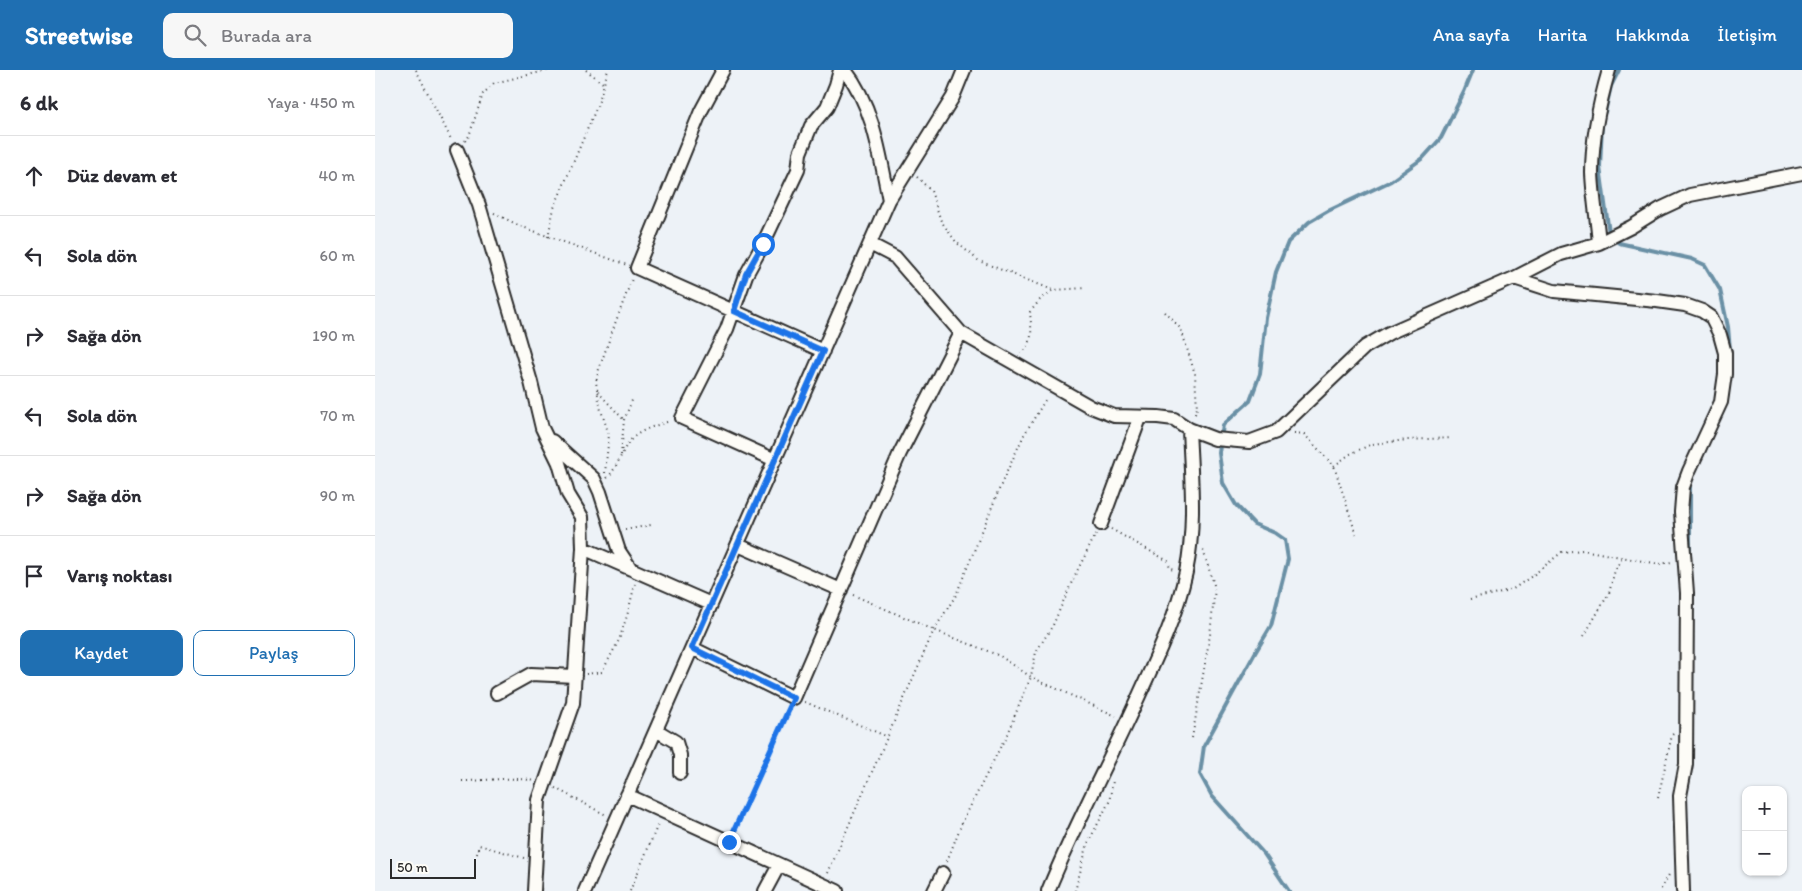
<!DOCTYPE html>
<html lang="tr">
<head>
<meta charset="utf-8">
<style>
	body { margin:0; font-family:Itim,sans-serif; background:#f7f7f7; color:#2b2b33 }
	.controls { position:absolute; right:15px; bottom:15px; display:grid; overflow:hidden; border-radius:10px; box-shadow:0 1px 4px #0004 }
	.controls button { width:45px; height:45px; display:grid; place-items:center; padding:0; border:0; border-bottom:1px solid #e1e1e2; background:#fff; color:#2b2b33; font:25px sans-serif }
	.scale { position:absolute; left:15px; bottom:12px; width:86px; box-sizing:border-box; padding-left:5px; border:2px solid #2b2b2b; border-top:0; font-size:14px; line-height:18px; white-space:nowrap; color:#2b2b2b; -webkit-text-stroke:4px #fdfcf7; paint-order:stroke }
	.stop { position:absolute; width:15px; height:15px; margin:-11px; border:4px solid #1a73e8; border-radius:50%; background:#fff }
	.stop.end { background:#1a73e8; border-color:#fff; box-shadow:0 1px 5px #0008 }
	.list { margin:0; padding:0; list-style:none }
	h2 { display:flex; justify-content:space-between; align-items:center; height:65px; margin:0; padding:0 20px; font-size:21px }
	h2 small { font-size:16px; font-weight:400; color:#7c7c81 }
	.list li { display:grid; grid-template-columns:32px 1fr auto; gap:15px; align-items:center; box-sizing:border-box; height:80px; padding:0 20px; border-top:1px solid #e1e1e2 }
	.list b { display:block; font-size:19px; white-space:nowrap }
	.list em { font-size:16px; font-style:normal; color:#7c7c81 }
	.actions { display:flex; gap:10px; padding:15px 20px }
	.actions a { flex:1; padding:11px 0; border:1px solid #1f6fb2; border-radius:10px; text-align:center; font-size:18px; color:#1f6fb2 }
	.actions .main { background:#1f6fb2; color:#fff }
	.icon { flex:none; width:28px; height:28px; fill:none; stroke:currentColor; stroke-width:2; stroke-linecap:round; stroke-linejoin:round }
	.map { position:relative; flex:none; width:1427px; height:821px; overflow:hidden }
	header { display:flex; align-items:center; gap:30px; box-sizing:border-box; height:70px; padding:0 25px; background:#1f6fb2; color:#fff }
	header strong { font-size:24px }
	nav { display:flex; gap:28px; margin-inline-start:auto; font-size:18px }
	.search { width:350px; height:45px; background:#f7f7f7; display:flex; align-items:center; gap:12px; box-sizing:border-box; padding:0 18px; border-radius:10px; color:#7c7c81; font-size:19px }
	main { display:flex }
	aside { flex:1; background:#fff }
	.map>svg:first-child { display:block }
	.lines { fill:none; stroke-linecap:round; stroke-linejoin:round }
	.stream { stroke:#6b90a5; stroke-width:4 }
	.minor-casing { stroke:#2b2b2b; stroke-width:16 }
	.path { stroke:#2b2b2b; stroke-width:2; stroke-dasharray:1 4; stroke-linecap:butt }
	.minor { stroke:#fdfcf7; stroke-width:12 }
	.route { stroke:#1a73e8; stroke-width:6 }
</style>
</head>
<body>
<header>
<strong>Streetwise</strong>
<div class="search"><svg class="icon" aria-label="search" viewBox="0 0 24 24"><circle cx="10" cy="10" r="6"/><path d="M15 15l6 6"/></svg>Burada ara</div>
<nav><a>Ana sayfa</a><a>Harita</a><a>Hakkında</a><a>İletişim</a></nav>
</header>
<main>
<aside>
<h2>6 dk<small>Yaya · 450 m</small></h2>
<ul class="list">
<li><svg class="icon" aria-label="ahead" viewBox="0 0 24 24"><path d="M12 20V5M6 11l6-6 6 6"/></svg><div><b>Düz devam et</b></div><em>40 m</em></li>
<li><svg class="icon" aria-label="left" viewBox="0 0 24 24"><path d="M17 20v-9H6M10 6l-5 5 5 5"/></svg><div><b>Sola dön</b></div><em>60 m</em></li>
<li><svg class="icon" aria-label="right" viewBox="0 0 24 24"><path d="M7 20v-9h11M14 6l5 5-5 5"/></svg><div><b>Sağa dön</b></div><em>190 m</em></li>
<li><svg class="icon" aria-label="left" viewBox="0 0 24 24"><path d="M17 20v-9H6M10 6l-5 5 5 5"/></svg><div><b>Sola dön</b></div><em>70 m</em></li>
<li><svg class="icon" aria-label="right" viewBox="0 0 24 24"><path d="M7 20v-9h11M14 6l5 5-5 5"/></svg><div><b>Sağa dön</b></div><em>90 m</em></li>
<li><svg class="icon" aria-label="arrive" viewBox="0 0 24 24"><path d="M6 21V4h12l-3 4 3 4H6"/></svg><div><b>Varış noktası</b></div></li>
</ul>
<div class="actions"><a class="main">Kaydet</a><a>Paylaş</a></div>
</aside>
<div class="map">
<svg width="1427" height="821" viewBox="0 0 1427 821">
	<rect width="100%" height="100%" fill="#edf2f7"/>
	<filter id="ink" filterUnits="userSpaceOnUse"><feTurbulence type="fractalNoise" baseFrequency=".02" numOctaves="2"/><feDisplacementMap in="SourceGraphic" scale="10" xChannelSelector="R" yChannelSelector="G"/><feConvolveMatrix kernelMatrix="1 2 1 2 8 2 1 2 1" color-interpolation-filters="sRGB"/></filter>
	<g filter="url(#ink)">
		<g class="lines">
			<path class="stream" d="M 1230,42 L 1236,16 L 1244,0
				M 1227,54 L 1225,97 L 1234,163 L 1244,173 L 1317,189 L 1330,195 L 1345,220 L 1353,257 L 1355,280
				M 1315,479 L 1315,414
				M 914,821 L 889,784 L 837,726 L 825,704 L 829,676 L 880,583 L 896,556 L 913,489 L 910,470 L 900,463 L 879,454 L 861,435 L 848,413 L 844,383 L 848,355 L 875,331 L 885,304 L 891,248 L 901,202 L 913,172 L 934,152 L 953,141 L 1016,111 L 1048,88 L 1066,68 L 1089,22 L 1098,0"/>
			<g class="minor-casing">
				<path id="minor" d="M 348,0 L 326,41 L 262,198 L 448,281
					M 470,0 C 499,37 505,86 514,130
					M 82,80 L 104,135 L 156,312 L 167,358 L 184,393 L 193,424 L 207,447 L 208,478
					M 1224,173 C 1222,150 1218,126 1217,103 C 1217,68 1224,34 1234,0
					M 495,174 L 520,187 L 586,263 L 716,337 L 739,346 L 783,347 L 799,349 L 814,359 L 840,369 L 874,372 L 901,362 L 990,277 L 1014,263 L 1139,208 L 1186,184 L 1224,173 L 1256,157 L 1285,139 L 1315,125 L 1427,103
					M 1139,208 L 1179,221 L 1282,231 L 1310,235 L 1327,241 L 1336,247 L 1345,265 L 1350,283 L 1350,304 L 1346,332 L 1314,401 L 1308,417 L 1306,442 L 1312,523 L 1311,694 L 1305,726 L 1308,821
					M 177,371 L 219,409 L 225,422 L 244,481 L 256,499
					M 400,390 L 307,348 L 352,259 L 371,205 L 388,174 L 423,100 L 425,83 L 436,56 L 452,37 L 461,15 L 465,0
					M 726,454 L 765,348
					M 363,475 L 466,520
					M 317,578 L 419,628 L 525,383 L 586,263
					M 122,623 L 156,604 L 200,606
					M 281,660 L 301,672 L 305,685 L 305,703
					M 252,725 L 462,821
					M 159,821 L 164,730 L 198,633 L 208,478 L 336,534
					M 210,821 L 514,130 L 578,27 L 589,0
					M 390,821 L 404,795
					M 559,821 L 568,803
					M 673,821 C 701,752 737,686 767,619 C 785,580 802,543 811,502 C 821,455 816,406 814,359"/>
			</g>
			<path class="path" d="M 41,0 L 76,69
				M 211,0 L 229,14
				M 90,71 L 94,66 L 108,24 L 119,13 L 174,0
				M 542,107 L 556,121 L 566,151 L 581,172 L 604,191 L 678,220 L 711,218
				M 119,143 L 145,156 L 252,195
				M 173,167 L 179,138 L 223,34 L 233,0
				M 790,242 L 806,259 L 820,304 L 822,338 L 819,347
				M 645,283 C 660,276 656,257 655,242 L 665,230 L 677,221
				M 223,322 L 249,350
				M 919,363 L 929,364 L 959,396 L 981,464
				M 246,385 L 249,350 L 258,328
				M 959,396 L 975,384 L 997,374 L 1032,370 L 1077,368
				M 230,403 L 234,365 L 225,337 L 221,312 L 224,299 L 238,259 L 257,209
				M 232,408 C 241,399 244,389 250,378 C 259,361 277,357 295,351
				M 736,459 L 793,491 L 795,499 L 799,500
				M 250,460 L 276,455
				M 478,525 L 559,560 L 625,586 L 656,607 L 741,646
				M 1095,530 L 1138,519 L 1157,506 L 1187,482 L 1208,480 L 1284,494 L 1297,492
				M 1209,566 L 1234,523 L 1240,500 L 1247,488
				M 211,604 L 227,602 L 244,570 L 252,546 L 260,514
				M 430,632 L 513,667
				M 817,668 L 835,565 L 840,518 L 827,477
				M 87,711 C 111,711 136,706 160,711
				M 180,718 L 231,745
				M 1283,728 L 1297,665 L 1300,662
				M 359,760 L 414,639
				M 102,784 L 104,775 L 149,788
				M 572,791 L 587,753 L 632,664 L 656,607 L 661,582 L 678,555 L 699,507 L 721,464
				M 453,803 L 559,560 L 581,525 L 628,410 L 649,365 L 672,327
				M 1286,819 L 1295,803
				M 255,821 L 284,752
				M 700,821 L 713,773 L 734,732 L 738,711"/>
			<use href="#minor" class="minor"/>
		</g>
	</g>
	<g class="lines" filter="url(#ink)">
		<path class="route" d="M 354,772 L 419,628 L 317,578 L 448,281 L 359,241 L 371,204 L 388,174"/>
	</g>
</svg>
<div class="controls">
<button>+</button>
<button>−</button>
</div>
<div class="scale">50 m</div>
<div class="stop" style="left:388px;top:174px"></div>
<div class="stop end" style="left:354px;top:772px"></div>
</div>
</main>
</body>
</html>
